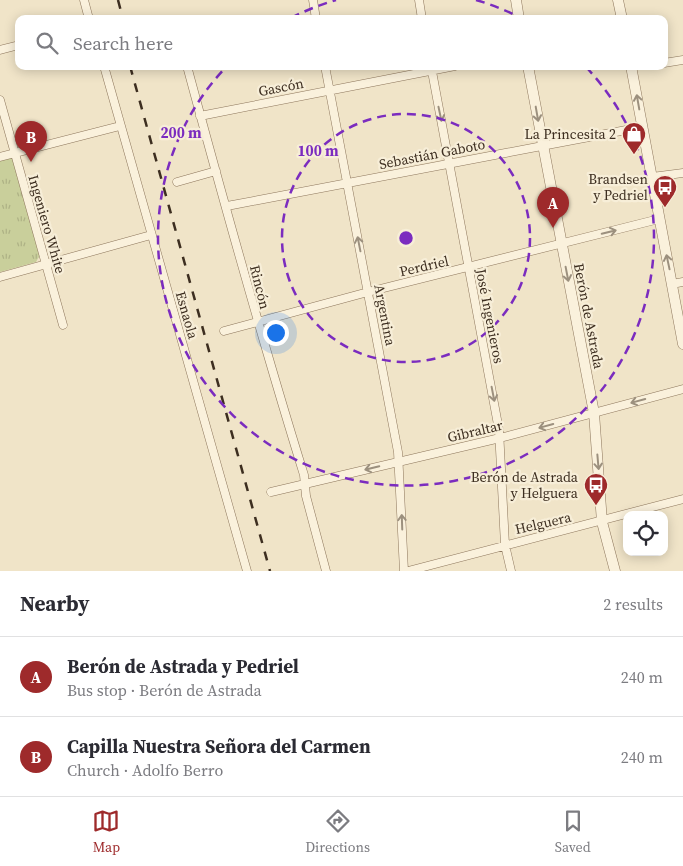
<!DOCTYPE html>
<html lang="en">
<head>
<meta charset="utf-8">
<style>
	body { margin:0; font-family:"Source Serif 4",serif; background:#f7f7f7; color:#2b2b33 }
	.controls { position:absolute; right:15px; bottom:15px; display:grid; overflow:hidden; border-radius:10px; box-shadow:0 2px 12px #0003 }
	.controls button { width:45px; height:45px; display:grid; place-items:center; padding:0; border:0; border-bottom:1px solid #e1e1e2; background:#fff; color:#2b2b33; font:25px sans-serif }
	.you { position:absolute; left:275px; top:332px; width:18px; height:18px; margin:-12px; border:4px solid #fff; border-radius:50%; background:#1a73e8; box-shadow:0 0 0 8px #1a73e833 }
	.badge { display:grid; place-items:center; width:32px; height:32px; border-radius:50%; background:#9e2a2b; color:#fff; font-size:16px; font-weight:700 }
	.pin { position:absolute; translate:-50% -41px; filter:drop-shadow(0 1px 2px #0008) }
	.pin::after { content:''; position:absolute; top:26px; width:18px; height:15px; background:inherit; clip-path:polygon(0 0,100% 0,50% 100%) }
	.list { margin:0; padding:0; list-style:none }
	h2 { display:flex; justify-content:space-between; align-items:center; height:65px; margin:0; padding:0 20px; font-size:21px }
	h2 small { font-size:16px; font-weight:400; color:#7c7c81 }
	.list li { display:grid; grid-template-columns:32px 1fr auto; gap:15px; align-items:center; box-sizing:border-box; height:80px; padding:0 20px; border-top:1px solid #e1e1e2 }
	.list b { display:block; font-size:19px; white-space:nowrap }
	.list p { margin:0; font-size:16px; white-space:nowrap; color:#7c7c81 }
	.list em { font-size:16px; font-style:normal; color:#7c7c81 }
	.icon { flex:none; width:28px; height:28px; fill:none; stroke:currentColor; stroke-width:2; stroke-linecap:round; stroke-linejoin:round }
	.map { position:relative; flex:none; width:683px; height:571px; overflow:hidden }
	.search { position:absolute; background:#fff; box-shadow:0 2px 12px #0003; left:15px; right:15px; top:15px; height:55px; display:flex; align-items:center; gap:12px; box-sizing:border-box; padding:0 18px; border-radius:10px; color:#7c7c81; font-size:19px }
	.sheet { height:225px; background:#fff }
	nav { display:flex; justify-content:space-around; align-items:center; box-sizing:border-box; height:70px; border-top:1px solid #e1e1e2; background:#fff; font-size:14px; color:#7c7c81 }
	nav a { display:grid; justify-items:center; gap:2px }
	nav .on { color:#9e2a2b }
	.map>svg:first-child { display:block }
	.grass { fill:url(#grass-tufts) }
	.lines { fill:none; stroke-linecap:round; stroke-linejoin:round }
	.minor-casing { stroke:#8d765c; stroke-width:9 }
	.tertiary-casing { stroke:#8d765c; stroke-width:11 }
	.minor { stroke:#faf1dc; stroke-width:8 }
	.tertiary { stroke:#faf1dc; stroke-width:10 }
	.rail { stroke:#3d2e20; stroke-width:2.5; stroke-dasharray:9 9; stroke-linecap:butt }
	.oneway { stroke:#9c907e }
	.ring { fill:none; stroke:#7b2cbf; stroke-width:2.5; stroke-dasharray:9 6 }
	.labels { text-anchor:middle; stroke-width:4.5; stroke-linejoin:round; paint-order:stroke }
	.street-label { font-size:14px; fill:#3d2e20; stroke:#f7eed8 }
	.poi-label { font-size:14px; fill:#3d2e20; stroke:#f7eed8; text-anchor:end }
	.centre { fill:#7b2cbf; stroke:#f7eed8; stroke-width:2.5 }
	.ring-label { font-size:15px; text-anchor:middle; font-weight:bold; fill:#7b2cbf; stroke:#f7eed8; stroke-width:4.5; stroke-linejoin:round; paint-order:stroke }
</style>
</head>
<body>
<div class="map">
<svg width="683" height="571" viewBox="0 0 683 571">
	<defs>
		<pattern id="grass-tufts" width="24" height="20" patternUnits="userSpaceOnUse" patternTransform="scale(1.25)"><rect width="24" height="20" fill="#c9cf9b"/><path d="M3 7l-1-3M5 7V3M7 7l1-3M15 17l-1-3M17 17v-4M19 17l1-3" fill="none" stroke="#aeb285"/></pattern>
	</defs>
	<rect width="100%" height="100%" fill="#f0e4c8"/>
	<path class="grass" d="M 7,155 L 13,158 L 40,255 L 36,262 L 0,272 L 0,157 Z"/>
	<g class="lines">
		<g class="minor-casing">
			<path id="minor" d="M 84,0 L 89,19
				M 313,0 L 316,19
				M 419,0 L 422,19
				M 0,50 L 19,45
				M 664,63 L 683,60
				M 104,66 L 247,571
				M 187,66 C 224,203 262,340 304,475 L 306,496 L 326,571
				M 325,66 L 398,452 L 404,571
				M 431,66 L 499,430 L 505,545 L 511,571
				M 0,100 L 63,325
				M 200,116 L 455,66
				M 0,157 L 120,126
				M 652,177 L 683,173
				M 177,182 L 216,171
				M 227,206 L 642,127
				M 0,277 L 151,235
				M 672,284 L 683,282
				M 224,331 L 368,292 L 659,219
				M 271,492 L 500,438 L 683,389
				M 408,571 L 683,499"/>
		</g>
		<g class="tertiary-casing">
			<path id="tertiary" d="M 516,0 L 519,19
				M 618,0 L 622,19
				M 528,66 L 594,413 L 602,522 L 615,571
				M 631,66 L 683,344"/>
		</g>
		<use href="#minor" class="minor"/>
		<use href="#tertiary" class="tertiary"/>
		<path class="rail" d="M 118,0 L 123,19
			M 130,66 L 270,571"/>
	</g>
	<defs><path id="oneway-shaft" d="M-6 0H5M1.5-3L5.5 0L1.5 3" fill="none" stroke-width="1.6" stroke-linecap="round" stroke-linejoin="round" transform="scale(1.25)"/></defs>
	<g class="oneway">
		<use href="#oneway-shaft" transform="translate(638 102) rotate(-100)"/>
		<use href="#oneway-shaft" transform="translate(440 114) rotate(78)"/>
		<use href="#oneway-shaft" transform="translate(537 114) rotate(80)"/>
		<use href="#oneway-shaft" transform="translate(609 232) rotate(-14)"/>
		<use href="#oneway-shaft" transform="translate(359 244) rotate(-101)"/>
		<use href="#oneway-shaft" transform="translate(668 262) rotate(-102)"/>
		<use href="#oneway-shaft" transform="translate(567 274) rotate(79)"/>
		<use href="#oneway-shaft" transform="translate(493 394) rotate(79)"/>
		<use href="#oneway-shaft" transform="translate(638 401) rotate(165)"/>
		<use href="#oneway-shaft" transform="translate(546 426) rotate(165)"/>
		<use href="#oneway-shaft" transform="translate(598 462) rotate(85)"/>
		<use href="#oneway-shaft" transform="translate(372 468) rotate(166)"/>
		<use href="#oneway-shaft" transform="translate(402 522) rotate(-92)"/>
	</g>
	<g class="ring">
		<circle cx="406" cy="238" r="124"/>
		<path d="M291 18A248 248 0 0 1 336 0M476 0A248 248 0 0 1 521 18M586 67A248 248 0 1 1 226 67"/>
	</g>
	<defs>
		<g id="shop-pin" transform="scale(1.25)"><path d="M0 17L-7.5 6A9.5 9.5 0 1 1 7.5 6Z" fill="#9e2a2b" stroke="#f7eed8"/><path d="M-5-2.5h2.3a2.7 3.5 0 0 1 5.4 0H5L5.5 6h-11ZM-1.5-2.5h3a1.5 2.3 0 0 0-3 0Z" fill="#fff"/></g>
		<g id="bus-pin" transform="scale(1.25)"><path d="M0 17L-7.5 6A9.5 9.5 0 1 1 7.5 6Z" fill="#9e2a2b" stroke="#f7eed8"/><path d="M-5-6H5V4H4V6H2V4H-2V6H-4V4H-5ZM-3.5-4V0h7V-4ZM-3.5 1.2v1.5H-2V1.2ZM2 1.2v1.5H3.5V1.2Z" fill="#fff"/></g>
	</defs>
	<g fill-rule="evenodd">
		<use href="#shop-pin" x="634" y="134"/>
		<use href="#bus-pin" x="665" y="187"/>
		<use href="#bus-pin" x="596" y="485"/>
	</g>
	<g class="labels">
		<g class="street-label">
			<text transform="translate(281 87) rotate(-11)" y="5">Gascón</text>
			<text transform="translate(432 154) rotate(-11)" y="5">Sebastián Gaboto</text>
			<text transform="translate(47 224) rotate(74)" y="5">Ingeniero White</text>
			<text transform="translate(424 266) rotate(-13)" y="5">Perdriel</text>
			<text transform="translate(260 287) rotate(76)" y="5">Rincón</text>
			<text transform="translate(187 315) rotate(74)" y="5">Esnaola</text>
			<text transform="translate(385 315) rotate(79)" y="5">Argentina</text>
			<text transform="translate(490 316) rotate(79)" y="5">José Ingenieros</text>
			<text transform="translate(589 316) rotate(79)" y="5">Berón de Astrada</text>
			<text transform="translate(475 431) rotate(-13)" y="5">Gibraltar</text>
			<text transform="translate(543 523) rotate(-13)" y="5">Helguera</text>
		</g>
		<g class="poi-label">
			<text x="616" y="139">La Princesita 2</text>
			<text x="648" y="184">Brandsen<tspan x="648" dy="16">y Pedriel</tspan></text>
			<text x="578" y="482">Berón de Astrada<tspan x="578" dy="16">y Helguera</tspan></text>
		</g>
	</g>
	<circle cx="406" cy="238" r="8" class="centre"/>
	<g class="ring-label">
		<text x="181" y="138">200 m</text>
		<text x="318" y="156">100 m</text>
	</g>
</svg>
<div class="controls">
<button><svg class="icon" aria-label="locate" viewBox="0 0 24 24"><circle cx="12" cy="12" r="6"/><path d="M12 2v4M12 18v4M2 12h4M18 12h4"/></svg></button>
</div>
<div class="you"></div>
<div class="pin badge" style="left:553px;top:228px">A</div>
<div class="pin badge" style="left:31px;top:162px">B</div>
<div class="search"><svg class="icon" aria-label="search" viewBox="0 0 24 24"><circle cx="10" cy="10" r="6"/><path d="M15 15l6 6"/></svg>Search here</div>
</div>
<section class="sheet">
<h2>Nearby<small>2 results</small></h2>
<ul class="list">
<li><span class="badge">A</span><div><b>Berón de Astrada y Pedriel</b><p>Bus stop · Berón de Astrada</p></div><em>240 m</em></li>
<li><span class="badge">B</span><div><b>Capilla Nuestra Señora del Carmen</b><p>Church · Adolfo Berro</p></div><em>240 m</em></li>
</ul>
</section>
<nav>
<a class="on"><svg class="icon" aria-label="map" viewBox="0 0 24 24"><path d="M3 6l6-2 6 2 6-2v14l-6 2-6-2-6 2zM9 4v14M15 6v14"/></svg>Map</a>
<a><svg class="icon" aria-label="directions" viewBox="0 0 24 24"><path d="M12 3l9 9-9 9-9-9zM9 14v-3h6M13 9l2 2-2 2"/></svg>Directions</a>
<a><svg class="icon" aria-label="saved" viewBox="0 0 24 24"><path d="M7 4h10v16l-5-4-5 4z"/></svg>Saved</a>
</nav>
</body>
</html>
